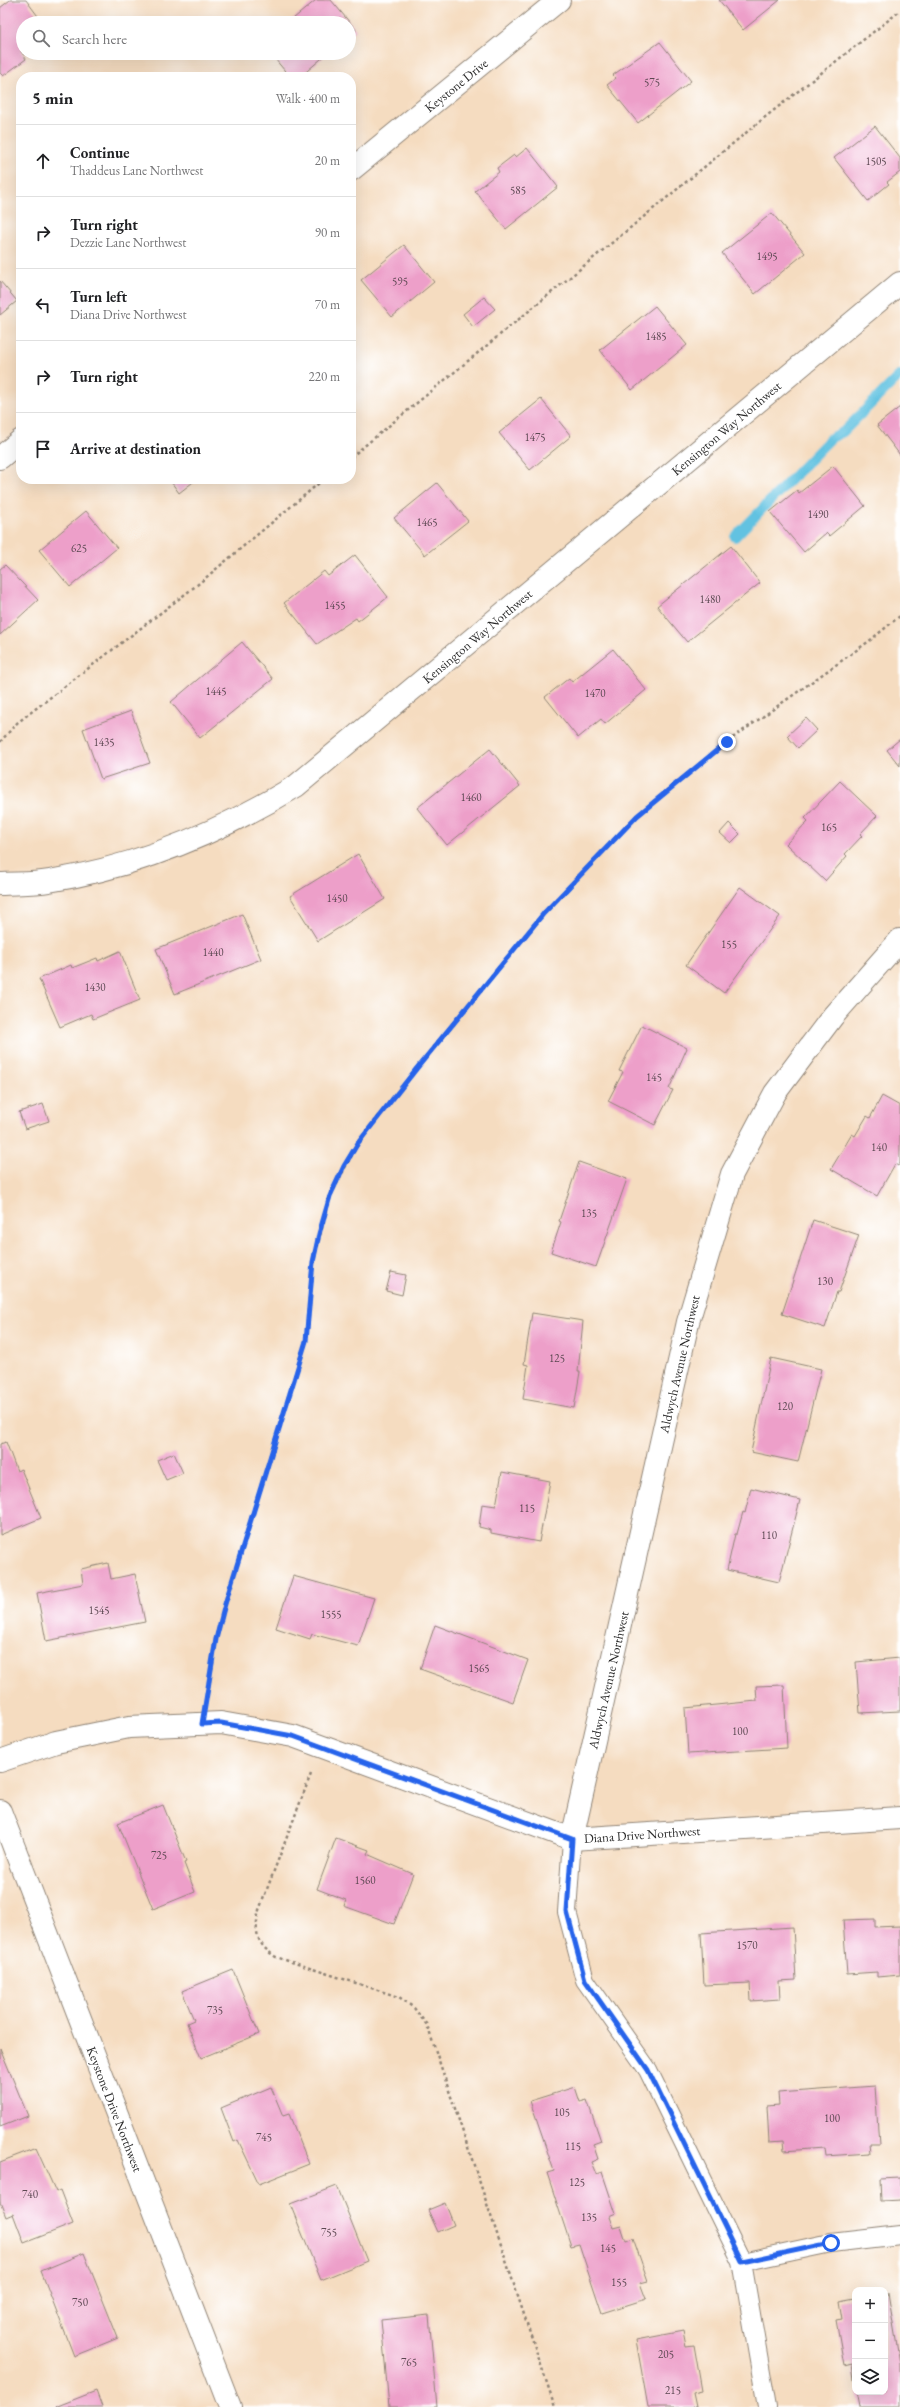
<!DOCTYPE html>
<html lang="en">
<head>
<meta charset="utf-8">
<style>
	body { margin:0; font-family:"EB Garamond",serif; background:#f2f2f2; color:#202124 }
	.controls { position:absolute; right:12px; bottom:12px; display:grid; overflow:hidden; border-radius:8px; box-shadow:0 4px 16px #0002 }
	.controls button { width:36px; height:36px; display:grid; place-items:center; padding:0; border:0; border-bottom:1px solid #e0e0e0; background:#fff; color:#202124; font:20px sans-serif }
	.stop { position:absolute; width:12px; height:12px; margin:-9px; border:3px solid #2563eb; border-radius:50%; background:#fff }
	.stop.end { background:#2563eb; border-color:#fff; box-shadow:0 1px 4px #0008 }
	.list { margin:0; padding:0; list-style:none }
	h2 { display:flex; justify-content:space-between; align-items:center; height:52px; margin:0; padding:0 16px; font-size:17px }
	h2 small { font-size:13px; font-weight:400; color:#757577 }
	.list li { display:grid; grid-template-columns:26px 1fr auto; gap:12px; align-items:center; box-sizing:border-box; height:72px; padding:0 16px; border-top:1px solid #e0e0e0 }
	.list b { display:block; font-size:15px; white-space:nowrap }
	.list p { margin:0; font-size:13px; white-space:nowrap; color:#757577 }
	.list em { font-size:13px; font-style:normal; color:#757577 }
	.icon { flex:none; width:22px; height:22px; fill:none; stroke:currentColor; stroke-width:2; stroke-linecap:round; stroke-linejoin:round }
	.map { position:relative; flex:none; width:900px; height:2407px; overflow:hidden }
	.search { position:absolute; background:#fff; box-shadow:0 4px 16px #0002; left:16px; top:16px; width:340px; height:44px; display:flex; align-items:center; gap:10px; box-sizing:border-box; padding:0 14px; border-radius:22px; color:#757577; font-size:15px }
	.panel { position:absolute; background:#fff; box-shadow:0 4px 16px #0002; left:16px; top:72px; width:340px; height:412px; border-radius:16px }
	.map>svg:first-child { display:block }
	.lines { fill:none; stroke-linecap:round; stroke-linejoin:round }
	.stream { stroke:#62c2e1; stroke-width:10 }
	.building { fill:#ed9fc9 }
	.service-casing { stroke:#908476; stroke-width:20 }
	.minor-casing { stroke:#908476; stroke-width:24 }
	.path { stroke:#908476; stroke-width:2.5; stroke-dasharray:3 3; stroke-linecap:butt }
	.service { stroke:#fff; stroke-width:18 }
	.minor { stroke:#fff; stroke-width:22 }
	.route { stroke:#2563eb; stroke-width:5 }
	.labels { text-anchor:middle; stroke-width:3; stroke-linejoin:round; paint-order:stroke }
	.number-label { font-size:11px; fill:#5c4852 }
	.street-label { font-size:13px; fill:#2b2b2b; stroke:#fff }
</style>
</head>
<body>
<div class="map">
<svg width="900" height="2407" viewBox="0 0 900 2407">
	<rect width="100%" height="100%" fill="#fff"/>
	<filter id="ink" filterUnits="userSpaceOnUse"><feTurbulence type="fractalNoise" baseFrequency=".025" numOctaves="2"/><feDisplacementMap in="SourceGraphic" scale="8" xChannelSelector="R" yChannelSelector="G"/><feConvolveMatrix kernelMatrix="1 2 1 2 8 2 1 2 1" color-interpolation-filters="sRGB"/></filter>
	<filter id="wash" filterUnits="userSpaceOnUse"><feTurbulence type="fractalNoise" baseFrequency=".012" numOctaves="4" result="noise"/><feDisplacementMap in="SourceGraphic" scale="16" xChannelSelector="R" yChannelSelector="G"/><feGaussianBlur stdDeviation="0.9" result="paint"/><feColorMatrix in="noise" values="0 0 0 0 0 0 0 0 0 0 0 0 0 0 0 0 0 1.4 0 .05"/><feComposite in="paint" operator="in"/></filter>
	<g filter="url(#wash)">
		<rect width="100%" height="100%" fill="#f5dcc0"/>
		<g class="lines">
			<path class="stream" d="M 735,537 L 831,438 L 843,432 L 900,375"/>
		</g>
		<g id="blocks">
			<path class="building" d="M 10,0 L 26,0 L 43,23 L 23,23 L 23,50 L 21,51 L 26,59 L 3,76 L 0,73 L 0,8 Z
				M 316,0 L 331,0 L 356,30 L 349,36 L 349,23 L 288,23 Z
				M 719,0 L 780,0 L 743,30 Z
				M 660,42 L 691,81 L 638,123 L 607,85 L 616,78 L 613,75 Z
				M 270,53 L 328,53 L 300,77 L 290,77 Z
				M 875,126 L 900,158 L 900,172 L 887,182 L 889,184 L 868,201 L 834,158 Z
				M 527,148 L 558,187 L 506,229 L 475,191 L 499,172 L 497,168 L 514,155 L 516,157 Z
				M 772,213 L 805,253 L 755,294 L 722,253 Z
				M 404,245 L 434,282 L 392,317 L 361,280 Z
				M 0,281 L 17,301 L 0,315 Z
				M 484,297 L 495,309 L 473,327 L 463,314 Z
				M 655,306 L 687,345 L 632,390 L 600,350 Z
				M 541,399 L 571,436 L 530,470 L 499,433 Z
				M 900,407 L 900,455 L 877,425 Z
				M 833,466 L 865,506 L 829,536 L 826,533 L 804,552 L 770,512 L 797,490 L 799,493 Z
				M 169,479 L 197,479 L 179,493 Z
				M 437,483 L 468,521 L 425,555 L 394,518 Z
				M 86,511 L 117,548 L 70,587 L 39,550 Z
				M 731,546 L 760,583 L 687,642 L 657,606 Z
				M 355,555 L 388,597 L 358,621 L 356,618 L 317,644 L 284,603 L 324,571 L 328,576 Z
				M 5,565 L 38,600 L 0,635 L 0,569 Z
				M 242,642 L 273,679 L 200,738 L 171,702 Z
				M 613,649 L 646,690 L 605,724 L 601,719 L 578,738 L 545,697 L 569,678 L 572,682 Z
				M 131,711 L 150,763 L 101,779 L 83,729 Z
				M 806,718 L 817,730 L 798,748 L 787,736 Z
				M 900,739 L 900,766 L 887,750 Z
				M 490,749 L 520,786 L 447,845 L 417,808 Z
				M 840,781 L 877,816 L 860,834 L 862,836 L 845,854 L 847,856 L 825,881 L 786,844 L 808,821 L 805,818 Z
				M 729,823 L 740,834 L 731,843 L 720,833 Z
				M 358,854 L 385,899 L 318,941 L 290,896 Z
				M 740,887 L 780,916 L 724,993 L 686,965 Z
				M 242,914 L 261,959 L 175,994 L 156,949 Z
				M 120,951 L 140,1000 L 93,1019 L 91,1014 L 60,1027 L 39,979 L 71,965 L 72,968 L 97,958 L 98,961 Z
				M 642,1025 L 687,1048 L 669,1089 L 673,1090 L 655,1125 L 608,1101 L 623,1072 L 619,1071 Z
				M 882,1096 L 900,1106 L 900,1163 L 898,1166 L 895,1164 L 877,1196 L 831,1169 L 852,1134 L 855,1136 L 867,1116 L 870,1118 Z
				M 43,1104 L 49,1121 L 25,1129 L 19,1112 Z
				M 579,1162 L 627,1179 L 596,1267 L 551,1252 L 561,1222 L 559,1221 Z
				M 813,1220 L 859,1235 L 839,1292 L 837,1292 L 825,1328 L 782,1314 Z
				M 391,1272 L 406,1275 L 402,1295 L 386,1291 Z
				M 532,1313 L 583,1321 L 578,1372 L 580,1372 L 574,1408 L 523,1399 L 528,1365 L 524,1364 Z
				M 771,1358 L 821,1369 L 798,1462 L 751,1452 Z
				M 6,1442 L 17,1471 L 21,1469 L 41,1518 L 0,1535 L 0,1444 Z
				M 174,1453 L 183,1473 L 166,1480 L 157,1460 Z
				M 502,1472 L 550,1481 L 539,1542 L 491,1533 L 491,1530 L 479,1527 L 482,1504 L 496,1506 Z
				M 751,1488 L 800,1500 L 779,1582 L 727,1570 L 735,1534 L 737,1534 L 743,1512 L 745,1513 Z
				M 108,1563 L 111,1579 L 135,1574 L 145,1622 L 46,1641 L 37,1593 L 83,1584 L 81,1569 Z
				M 293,1576 L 374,1598 L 358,1646 L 312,1634 L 310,1639 L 276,1628 Z
				M 435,1625 L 528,1660 L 513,1702 L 420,1669 Z
				M 900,1658 L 900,1711 L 860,1713 L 856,1662 Z
				M 784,1685 L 787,1748 L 688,1754 L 685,1708 L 757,1701 L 756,1686 Z
				M 163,1805 L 186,1862 L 184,1863 L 195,1892 L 153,1909 L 118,1823 Z
				M 336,1838 L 369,1850 L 367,1854 L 413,1874 L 394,1924 L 344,1906 L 346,1900 L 317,1889 Z
				M 875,1919 L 875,1927 L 900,1926 L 900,1975 L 877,1977 L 877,1972 L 847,1974 L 843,1920 Z
				M 793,1927 L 796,1980 L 779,1981 L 780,1999 L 751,2001 L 750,1983 L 704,1985 L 701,1933 Z
				M 233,1970 L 259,2034 L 201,2058 L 187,2023 L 194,2020 L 182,1991 Z
				M 0,2048 L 28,2116 L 0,2127 Z
				M 875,2086 L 879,2144 L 869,2144 L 870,2153 L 825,2156 L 824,2148 L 784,2151 L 783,2141 L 769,2142 L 767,2106 L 779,2105 L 778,2093 Z
				M 271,2087 L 283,2116 L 289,2114 L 309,2164 L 259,2184 L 238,2140 L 234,2142 L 221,2108 Z
				M 575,2087 L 580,2102 L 587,2100 L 601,2141 L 593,2144 L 598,2159 L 591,2162 L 596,2174 L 602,2172 L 616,2214 L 609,2217 L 613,2228 L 621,2226 L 626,2241 L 633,2238 L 648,2281 L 640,2283 L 646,2299 L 602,2313 L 579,2244 L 571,2246 L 547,2173 L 554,2171 L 530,2101 Z
				M 36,2148 L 56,2192 L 60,2190 L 73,2224 L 24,2243 L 13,2214 L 6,2217 L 0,2202 L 0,2162 Z
				M 900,2178 L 900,2200 L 881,2201 L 880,2179 Z
				M 337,2186 L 367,2261 L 321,2280 L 290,2204 Z
				M 445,2203 L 454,2225 L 438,2232 L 428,2210 Z
				M 84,2253 L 118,2338 L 74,2356 L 41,2271 Z
				M 885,2293 L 888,2293 L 900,2364 L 900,2407 L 860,2407 L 857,2392 L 885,2392 Z
				M 855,2298 L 855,2380 L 854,2380 L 852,2363 L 844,2365 L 836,2320 L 842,2319 L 839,2301 Z
				M 429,2315 L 437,2407 L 389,2407 L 381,2320 Z
				M 683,2331 L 686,2346 L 694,2345 L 702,2391 L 693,2393 L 696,2407 L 648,2407 L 636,2340 Z
				M 96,2391 L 102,2407 L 55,2407 Z"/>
		</g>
	</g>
	<g filter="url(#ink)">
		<use href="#blocks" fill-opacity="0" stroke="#908476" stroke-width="1"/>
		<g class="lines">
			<g class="service-casing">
				<path id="service" d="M 572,1839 L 567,1912 L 585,1980 L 648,2070 L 742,2262 L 767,2407
					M 742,2262 L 831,2243 L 900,2235"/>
			</g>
			<g class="minor-casing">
				<path id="minor" d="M 351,170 L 559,0
					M 0,458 L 21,440
					M 0,884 C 16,883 33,884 49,881 C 137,867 220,832 296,786 L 900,283
					M 0,1761 L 56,1742 L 129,1727 L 221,1723 L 293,1736 L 572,1839 L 900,1818
					M 0,1811 L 230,2407
					M 572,1839 L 688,1322 L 732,1174 L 775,1093 L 833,1016 L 900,940"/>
			</g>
			<path class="path" d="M 351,457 L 764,118 L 900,11
				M 0,742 L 17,723 L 197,585 L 324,479
				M 207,1694 L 216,1639 L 225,1604 L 306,1341 L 313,1262 L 330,1196 L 358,1143 L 417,1068 L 544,913 L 637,816 L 727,742 L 868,642 L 900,616
				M 311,1774 L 259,1910 C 254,1932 256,1944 276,1957 L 399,1997 L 414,2008 L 427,2025 L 555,2407"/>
			<use href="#service" class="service"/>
			<use href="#minor" class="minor"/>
		</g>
	</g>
	<g class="lines" filter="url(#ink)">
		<path class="route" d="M 727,742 L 637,816 L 544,913 L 417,1068 L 358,1143 L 344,1166 L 330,1196 L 319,1234 L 313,1262 L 306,1341 L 225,1604 L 216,1639 L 202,1724 L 221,1723 L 293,1736 L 572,1839 L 567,1912 L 585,1980 L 648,2070 L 742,2262 L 831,2243"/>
	</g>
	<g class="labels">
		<g class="number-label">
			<text x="652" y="86">575</text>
			<text x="876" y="165">1505</text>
			<text x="518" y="194">585</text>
			<text x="767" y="260">1495</text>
			<text x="400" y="285">595</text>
			<text x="656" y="340">1485</text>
			<text x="535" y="441">1475</text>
			<text x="818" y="518">1490</text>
			<text x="427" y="526">1465</text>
			<text x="79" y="552">625</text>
			<text x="710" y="603">1480</text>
			<text x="335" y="609">1455</text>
			<text x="216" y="695">1445</text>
			<text x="595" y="697">1470</text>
			<text x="104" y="746">1435</text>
			<text x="471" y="801">1460</text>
			<text x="829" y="831">165</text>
			<text x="337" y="902">1450</text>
			<text x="729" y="948">155</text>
			<text x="213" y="956">1440</text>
			<text x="95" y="991">1430</text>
			<text x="654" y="1081">145</text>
			<text x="879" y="1151">140</text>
			<text x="589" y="1217">135</text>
			<text x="825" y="1285">130</text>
			<text x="557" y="1362">125</text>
			<text x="785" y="1410">120</text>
			<text x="527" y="1512">115</text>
			<text x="769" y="1539">110</text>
			<text x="99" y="1614">1545</text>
			<text x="331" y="1618">1555</text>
			<text x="479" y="1672">1565</text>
			<text x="740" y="1735">100</text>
			<text x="159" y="1859">725</text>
			<text x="365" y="1884">1560</text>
			<text x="747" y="1949">1570</text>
			<text x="215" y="2014">735</text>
			<text x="562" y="2116">105</text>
			<text x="832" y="2122">100</text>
			<text x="264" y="2141">745</text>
			<text x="573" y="2150">115</text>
			<text x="577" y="2186">125</text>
			<text x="30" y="2198">740</text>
			<text x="589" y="2221">135</text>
			<text x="329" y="2236">755</text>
			<text x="608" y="2252">145</text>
			<text x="619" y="2286">155</text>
			<text x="80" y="2306">750</text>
			<text x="666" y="2358">205</text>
			<text x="409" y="2366">765</text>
			<text x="673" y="2394">215</text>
		</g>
		<g class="street-label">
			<text transform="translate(456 85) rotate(-39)" y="5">Keystone Drive</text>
			<text transform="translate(726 428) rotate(-40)" y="5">Kensington Way Northwest</text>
			<text transform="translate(477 636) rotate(-40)" y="5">Kensington Way Northwest</text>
			<text transform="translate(679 1364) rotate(-77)" y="5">Aldwych Avenue Northwest</text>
			<text transform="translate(608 1680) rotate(-77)" y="5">Aldwych Avenue Northwest</text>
			<text transform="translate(642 1834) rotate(-4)" y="5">Diana Drive Northwest</text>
			<text transform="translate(115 2109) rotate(69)" y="5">Keystone Drive Northwest</text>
		</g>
	</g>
</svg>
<div class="controls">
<button>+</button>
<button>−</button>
<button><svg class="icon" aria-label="layers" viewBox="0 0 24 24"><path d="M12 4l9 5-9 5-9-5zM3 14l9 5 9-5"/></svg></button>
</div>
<div class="stop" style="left:831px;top:2243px"></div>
<div class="stop end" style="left:727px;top:742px"></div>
<div class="search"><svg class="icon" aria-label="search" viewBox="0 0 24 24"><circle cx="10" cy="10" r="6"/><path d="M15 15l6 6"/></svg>Search here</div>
<section class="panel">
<h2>5 min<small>Walk · 400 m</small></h2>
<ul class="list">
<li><svg class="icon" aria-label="ahead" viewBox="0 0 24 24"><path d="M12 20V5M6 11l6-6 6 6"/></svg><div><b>Continue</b><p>Thaddeus Lane Northwest</p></div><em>20 m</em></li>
<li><svg class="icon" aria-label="right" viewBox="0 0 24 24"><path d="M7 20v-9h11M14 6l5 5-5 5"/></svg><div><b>Turn right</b><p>Dezzie Lane Northwest</p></div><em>90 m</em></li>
<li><svg class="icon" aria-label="left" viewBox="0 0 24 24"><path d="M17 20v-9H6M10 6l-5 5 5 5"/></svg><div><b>Turn left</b><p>Diana Drive Northwest</p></div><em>70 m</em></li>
<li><svg class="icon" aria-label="right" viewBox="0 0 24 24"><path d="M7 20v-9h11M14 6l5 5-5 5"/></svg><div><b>Turn right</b></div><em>220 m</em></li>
<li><svg class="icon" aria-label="arrive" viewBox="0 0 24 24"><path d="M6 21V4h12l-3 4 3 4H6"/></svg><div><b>Arrive at destination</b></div></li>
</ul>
</section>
</div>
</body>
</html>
